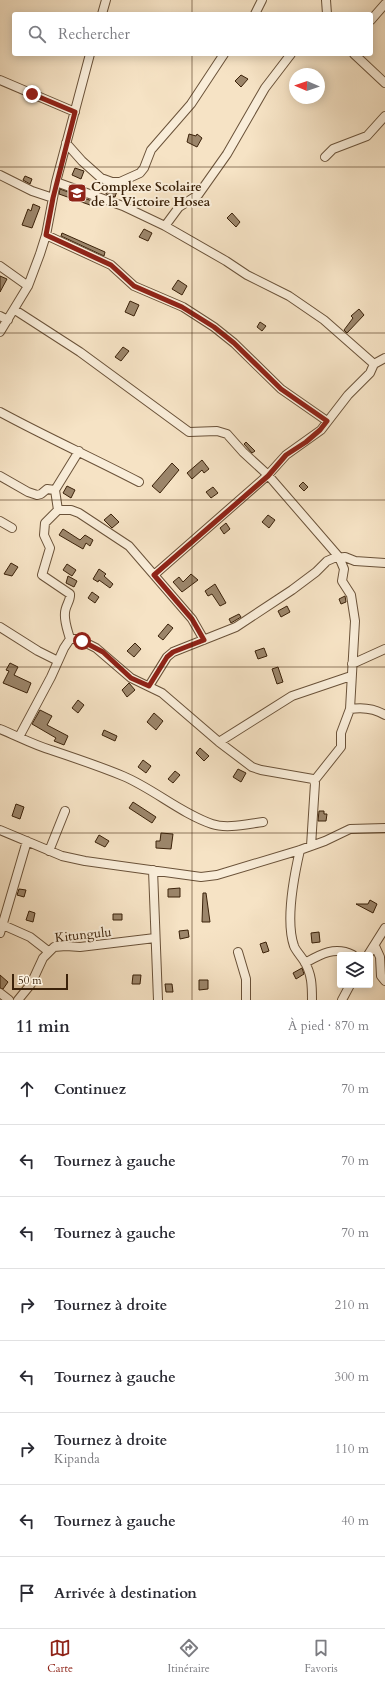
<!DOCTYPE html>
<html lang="fr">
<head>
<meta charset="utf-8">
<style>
	body { margin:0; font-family:Cardo,serif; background:#f2f2f3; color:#2b2b33 }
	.controls { position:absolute; right:12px; bottom:12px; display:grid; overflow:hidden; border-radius:4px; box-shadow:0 2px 10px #0003 }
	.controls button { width:36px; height:36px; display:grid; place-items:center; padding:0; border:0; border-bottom:1px solid #e1e1e2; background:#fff; color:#2b2b33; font:20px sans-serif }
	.compass { position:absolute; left:289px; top:68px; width:36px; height:36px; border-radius:50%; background:#fff; box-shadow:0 2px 10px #0003; rotate:272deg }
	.scale { position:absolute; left:12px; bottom:10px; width:56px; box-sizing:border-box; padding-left:4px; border:2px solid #3b220a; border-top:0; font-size:11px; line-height:14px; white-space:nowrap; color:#3b220a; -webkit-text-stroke:3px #f9edd9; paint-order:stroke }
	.stop { position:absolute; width:12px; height:12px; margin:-9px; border:3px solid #8f2418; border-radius:50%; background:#fff }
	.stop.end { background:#8f2418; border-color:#fff; box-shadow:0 1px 4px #0008 }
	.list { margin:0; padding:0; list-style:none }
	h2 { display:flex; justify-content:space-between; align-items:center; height:52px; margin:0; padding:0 16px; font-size:17px }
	h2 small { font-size:13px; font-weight:400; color:#7c7c81 }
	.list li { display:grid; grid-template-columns:26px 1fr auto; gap:12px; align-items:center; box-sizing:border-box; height:72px; padding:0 16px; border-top:1px solid #e1e1e2 }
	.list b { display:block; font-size:15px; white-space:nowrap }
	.list p { margin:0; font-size:13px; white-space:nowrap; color:#7c7c81 }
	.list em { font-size:13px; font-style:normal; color:#7c7c81 }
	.icon { flex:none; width:22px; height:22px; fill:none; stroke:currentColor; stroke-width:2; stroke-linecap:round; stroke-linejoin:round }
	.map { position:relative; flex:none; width:385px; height:1000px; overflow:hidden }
	.search { position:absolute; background:#fff; box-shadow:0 2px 10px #0003; left:12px; right:12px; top:12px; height:44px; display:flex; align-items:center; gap:10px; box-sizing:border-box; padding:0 14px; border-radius:4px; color:#7c7c81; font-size:15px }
	.sheet { height:628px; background:#fff }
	nav { display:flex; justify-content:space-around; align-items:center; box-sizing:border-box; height:56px; border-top:1px solid #e1e1e2; background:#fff; font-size:11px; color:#7c7c81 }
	nav a { display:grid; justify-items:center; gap:2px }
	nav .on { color:#8f2418 }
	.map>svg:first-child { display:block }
	.building { fill:#9c866b; stroke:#3b220a }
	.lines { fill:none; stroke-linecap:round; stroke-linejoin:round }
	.street-casing { stroke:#6a5239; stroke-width:10 }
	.street { stroke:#f9edd9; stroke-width:8 }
	.route { stroke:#8f2418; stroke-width:5 }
	.grid { fill:none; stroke:#3b220a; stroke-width:1; stroke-opacity:0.55 }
	.labels { text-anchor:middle; stroke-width:4; stroke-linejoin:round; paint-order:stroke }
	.poi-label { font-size:13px; font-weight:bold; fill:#3b220a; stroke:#f9edd9; text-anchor:start }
	.street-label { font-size:13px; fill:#3b220a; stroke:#f9edd9 }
</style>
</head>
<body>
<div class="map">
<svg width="385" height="1000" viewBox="0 0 385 1000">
	<rect width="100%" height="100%" fill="#f6e3c5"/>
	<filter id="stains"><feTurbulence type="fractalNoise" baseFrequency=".005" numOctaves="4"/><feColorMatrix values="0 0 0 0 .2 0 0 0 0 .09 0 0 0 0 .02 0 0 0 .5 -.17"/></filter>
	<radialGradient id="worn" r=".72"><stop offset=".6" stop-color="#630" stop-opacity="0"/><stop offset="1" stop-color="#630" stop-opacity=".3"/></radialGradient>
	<path class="building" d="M 241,75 L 248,79 L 241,87 L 235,81 Z
		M 189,134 L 196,136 L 197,134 L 202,138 L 197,147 L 187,142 Z
		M 75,168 L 84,171 L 81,179 L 72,175 Z
		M 25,176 L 32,179 L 30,184 L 23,180 Z
		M 108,187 L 118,188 L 115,197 L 106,194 Z
		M 60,189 L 92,201 L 90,205 L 59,194 Z
		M 33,204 L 40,207 L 32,228 L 22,225 L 28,209 L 31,211 Z
		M 232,213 L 240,222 L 236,227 L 227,218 Z
		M 144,229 L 152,233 L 148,241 L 139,237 Z
		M 62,233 L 105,252 L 104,256 L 61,236 Z
		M 0,276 L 7,279 L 0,292 Z
		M 178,280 L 187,286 L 182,295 L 172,289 Z
		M 130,301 L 139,305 L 134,316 L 125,312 Z
		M 359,309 L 364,315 L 347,333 L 344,330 L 353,318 L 351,316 Z
		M 260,322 L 266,326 L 262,331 L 257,327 Z
		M 123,347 L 129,351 L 121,361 L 115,357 Z
		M 246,442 L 255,451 L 252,453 L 244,444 Z
		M 202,460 L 209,469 L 204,473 L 202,470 L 192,479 L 187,473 Z
		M 172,463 L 179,470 L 160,493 L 152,486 Z
		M 303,482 L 308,487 L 304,491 L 299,486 Z
		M 67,486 L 75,490 L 71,498 L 63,493 Z
		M 213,487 L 218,493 L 211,498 L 206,492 Z
		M 111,514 L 119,522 L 112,528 L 104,520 Z
		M 268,515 L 275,520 L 269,528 L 262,522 Z
		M 226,523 L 230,529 L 224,534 L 220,528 Z
		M 63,529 L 80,540 L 85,535 L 93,540 L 90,546 L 86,543 L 83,549 L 59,535 Z
		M 11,563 L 18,567 L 12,576 L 4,574 Z
		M 67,564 L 76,570 L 72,576 L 63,570 Z
		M 99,569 L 106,574 L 104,576 L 113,584 L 110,588 L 99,580 L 98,582 L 93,579 Z
		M 191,574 L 198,580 L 182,592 L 173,582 L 179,577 L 183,582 Z
		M 68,576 L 77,581 L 74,587 L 66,583 Z
		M 215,584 L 226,603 L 220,606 L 212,594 L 208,596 L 205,591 Z
		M 92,592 L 99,597 L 95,603 L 88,598 Z
		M 345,596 L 346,602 L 341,604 L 339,599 Z
		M 287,606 L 290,612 L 281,617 L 278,611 Z
		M 239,614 L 241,617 L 231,623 L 229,619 Z
		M 168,624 L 173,628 L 163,640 L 158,636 Z
		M 135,643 L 141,649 L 134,657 L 127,651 Z
		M 264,648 L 267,656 L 258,659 L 255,651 Z
		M 10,663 L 18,667 L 14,675 L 31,683 L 27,693 L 3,683 L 9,671 L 6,670 Z
		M 278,667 L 283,682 L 277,684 L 272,669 Z
		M 129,683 L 135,690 L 127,697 L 122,690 Z
		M 78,700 L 84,705 L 78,713 L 72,708 Z
		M 40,710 L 52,716 L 47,725 L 68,736 L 64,745 L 54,741 L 56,738 L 32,724 Z
		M 154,713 L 163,721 L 156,730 L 147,722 Z
		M 104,730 L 117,736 L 115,741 L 102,735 Z
		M 200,748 L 209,756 L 204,761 L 196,753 Z
		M 143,760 L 151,766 L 146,773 L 138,767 Z
		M 238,769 L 246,773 L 241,782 L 233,777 Z
		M 175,771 L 180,775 L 173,783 L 168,779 Z
		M 133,802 L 156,817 L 152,823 L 129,808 Z
		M 16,804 L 24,807 L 20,819 L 12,816 Z
		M 319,811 L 324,811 L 324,814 L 327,814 L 326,821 L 318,821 Z
		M 161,833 L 173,834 L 171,849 L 156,848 L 156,841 L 160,841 Z
		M 99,835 L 109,841 L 105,847 L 95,842 Z
		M 180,888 L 180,897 L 168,897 L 168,889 Z
		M 19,889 L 26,890 L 24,897 L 17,895 Z
		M 203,893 L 206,893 L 210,922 L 202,922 Z
		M 370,900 L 377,904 L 373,913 L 356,904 L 368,904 Z
		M 29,911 L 35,913 L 33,922 L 26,920 Z
		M 113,914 L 122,914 L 122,920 L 113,920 Z
		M 188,930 L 189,937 L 180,939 L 179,931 Z
		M 319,932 L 320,942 L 312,943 L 311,933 Z
		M 266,942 L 269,951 L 263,953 L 260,944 Z
		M 302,968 L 304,974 L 296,979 L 293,973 Z
		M 0,975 L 8,982 L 3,989 L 0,988 Z
		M 133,975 L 141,975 L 140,984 L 132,984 Z
		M 199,980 L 208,980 L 208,989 L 199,990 Z
		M 165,984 L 172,984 L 173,992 L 166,992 Z"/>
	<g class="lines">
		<g class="street-casing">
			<path id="street" d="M 326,0 L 327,14
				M 102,14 L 106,0
				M 255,14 L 262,0
				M 371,20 L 385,4
				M 354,54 L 385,83
				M 0,80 L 75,112
				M 66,143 L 82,161 L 101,178 L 112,182 L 120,182 L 140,173 L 144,168 L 151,150 L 191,104 L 224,54
				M 325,157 L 333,149 L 367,136 L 385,116
				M 0,175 L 32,191 L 53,198
				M 56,182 L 123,206 L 165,226 L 226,261 L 247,275 L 289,296 L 324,320 L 374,364
				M 165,226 L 179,207 L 198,195 L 227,154 L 265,88 L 291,54
				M 46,235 L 111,265 L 134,286 L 183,307 L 214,327 L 234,343 L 281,389 L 327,421
				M 0,266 L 28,286
				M 15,310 L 80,352 L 189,432 L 217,431 L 227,434 L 243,452 L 268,475 L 339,557 L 344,569 L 342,581 L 351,595 L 355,621 L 350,709 L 341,733 L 341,747 L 314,781
				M 0,316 L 8,320
				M 0,332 L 28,286 L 40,254 L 46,235 L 56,182 L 90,54
				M 0,412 C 46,437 93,458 139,482
				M 0,476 L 28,492 L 37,495 L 41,494 L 47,489 L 55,490
				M 58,510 L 71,510 L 79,513 L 129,546 L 192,619 L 204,640
				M 0,521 L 12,528
				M 154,575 L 268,475 L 286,455 L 321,430 L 348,395 L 370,373 L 374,364 L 385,358
				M 0,627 L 38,651 L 58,661
				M 70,639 C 68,631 64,622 65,613 C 65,606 71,600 70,594 L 42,575 L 50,548 L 44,535 L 45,523 L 58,510 L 55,490 L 79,451
				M 352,664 L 385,649
				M 149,686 L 167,657 L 173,652 L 236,627 L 292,590 L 316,572 L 327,561 L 334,558 L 345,557 L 355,561 L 385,563
				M 350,709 C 363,707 374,708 385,715
				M 0,729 C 17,736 34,745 51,750 C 75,758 99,766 123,776 C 154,789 180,813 212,824 C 227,829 247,824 263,822
				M 19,737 L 51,677 L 64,648 L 70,639 L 78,639 L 96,648 L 131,678 L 162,693 L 219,742 L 252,767 L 261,770 L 313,779 L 315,783 L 311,846
				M 219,742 L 292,696 L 351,676
				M 0,830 L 62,856 L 85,861 L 201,877 L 217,875 L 300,850 L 325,841 L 350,829 L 385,828
				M 300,850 C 294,876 285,920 294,946 C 296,951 301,956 304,961 C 312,974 312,986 312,1000
				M 49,851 L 65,811
				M 153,870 L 158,1000
				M 3,925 L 30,937 L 48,951
				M 0,933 L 27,841
				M 375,946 L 380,957 L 381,976 L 385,981
				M 238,952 L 246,979 L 246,1000
				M 368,955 L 385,928
				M 305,963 C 321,954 335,946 353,955
				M 0,993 L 9,1000
				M 18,1000 L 31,984 L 43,958 L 54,947 L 66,946 L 80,947 L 155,938
				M 342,1000 L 350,985"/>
		</g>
		<use href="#street" class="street"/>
	</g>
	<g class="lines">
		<path class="route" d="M 32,94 L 75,112 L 53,198 L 46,235 L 111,265 L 134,286 L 182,307 L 214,327 L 234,343 L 281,389 L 327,421 L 320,430 L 306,442 L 286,455 L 268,476 L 154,575 L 192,619 L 204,640 L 173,652 L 167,657 L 149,686 L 131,678 L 103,652 L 82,641"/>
	</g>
	<path class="grid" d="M 192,0 L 192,14M 192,54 L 192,1000M 0,167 L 385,167M 0,333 L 385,333M 0,500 L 385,500M 0,667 L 385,667M 0,833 L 385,833"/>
	<defs>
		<g id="school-square" transform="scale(1)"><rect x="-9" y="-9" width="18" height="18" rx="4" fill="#8f2418" stroke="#f9edd9"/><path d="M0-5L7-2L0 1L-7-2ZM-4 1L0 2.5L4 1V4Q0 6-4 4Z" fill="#fff"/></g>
	</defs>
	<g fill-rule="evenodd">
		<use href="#school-square" x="77" y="193"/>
	</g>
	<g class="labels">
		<g class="poi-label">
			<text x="91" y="191">Complexe Scolaire<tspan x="91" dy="15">de la Victoire Hosea</tspan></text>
		</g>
		<g class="street-label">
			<text transform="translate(83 934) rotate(-6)" y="5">Kitungulu</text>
		</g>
	</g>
	<rect width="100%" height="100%" filter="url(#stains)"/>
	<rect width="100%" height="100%" fill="url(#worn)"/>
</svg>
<div class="controls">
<button><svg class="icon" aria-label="layers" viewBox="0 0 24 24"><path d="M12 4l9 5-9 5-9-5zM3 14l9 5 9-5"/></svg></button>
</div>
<svg class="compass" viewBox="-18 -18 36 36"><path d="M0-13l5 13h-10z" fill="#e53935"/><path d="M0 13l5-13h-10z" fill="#7c7c81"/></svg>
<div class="scale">50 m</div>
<div class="stop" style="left:82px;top:641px"></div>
<div class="stop end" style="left:32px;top:94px"></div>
<div class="search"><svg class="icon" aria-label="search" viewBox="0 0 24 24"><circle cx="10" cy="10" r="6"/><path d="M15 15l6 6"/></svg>Rechercher</div>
</div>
<section class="sheet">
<h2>11 min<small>À pied · 870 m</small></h2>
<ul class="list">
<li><svg class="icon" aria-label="ahead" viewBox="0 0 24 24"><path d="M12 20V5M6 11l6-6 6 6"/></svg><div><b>Continuez</b></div><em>70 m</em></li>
<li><svg class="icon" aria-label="left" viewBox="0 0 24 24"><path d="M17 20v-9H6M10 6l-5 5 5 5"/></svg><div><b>Tournez à gauche</b></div><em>70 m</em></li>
<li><svg class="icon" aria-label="left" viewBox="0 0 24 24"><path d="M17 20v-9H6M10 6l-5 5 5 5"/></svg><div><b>Tournez à gauche</b></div><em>70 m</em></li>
<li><svg class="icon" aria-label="right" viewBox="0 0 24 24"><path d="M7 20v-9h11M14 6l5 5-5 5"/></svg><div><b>Tournez à droite</b></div><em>210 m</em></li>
<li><svg class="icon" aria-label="left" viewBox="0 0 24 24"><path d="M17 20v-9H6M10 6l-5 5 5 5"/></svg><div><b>Tournez à gauche</b></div><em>300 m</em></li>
<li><svg class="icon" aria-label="right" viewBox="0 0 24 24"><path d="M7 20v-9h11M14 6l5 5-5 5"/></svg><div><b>Tournez à droite</b><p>Kipanda</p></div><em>110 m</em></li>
<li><svg class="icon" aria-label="left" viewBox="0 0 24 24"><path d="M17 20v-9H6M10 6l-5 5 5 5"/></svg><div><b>Tournez à gauche</b></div><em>40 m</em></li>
<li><svg class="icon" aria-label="arrive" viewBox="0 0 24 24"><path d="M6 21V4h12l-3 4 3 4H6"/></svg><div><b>Arrivée à destination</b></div></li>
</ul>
</section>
<nav>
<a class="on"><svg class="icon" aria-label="map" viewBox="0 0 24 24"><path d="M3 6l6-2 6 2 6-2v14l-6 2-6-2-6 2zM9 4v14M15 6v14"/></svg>Carte</a>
<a><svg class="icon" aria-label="directions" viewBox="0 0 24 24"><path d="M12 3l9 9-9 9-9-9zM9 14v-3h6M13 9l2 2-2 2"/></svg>Itinéraire</a>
<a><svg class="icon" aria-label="saved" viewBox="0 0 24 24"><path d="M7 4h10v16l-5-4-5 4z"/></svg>Favoris</a>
</nav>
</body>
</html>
